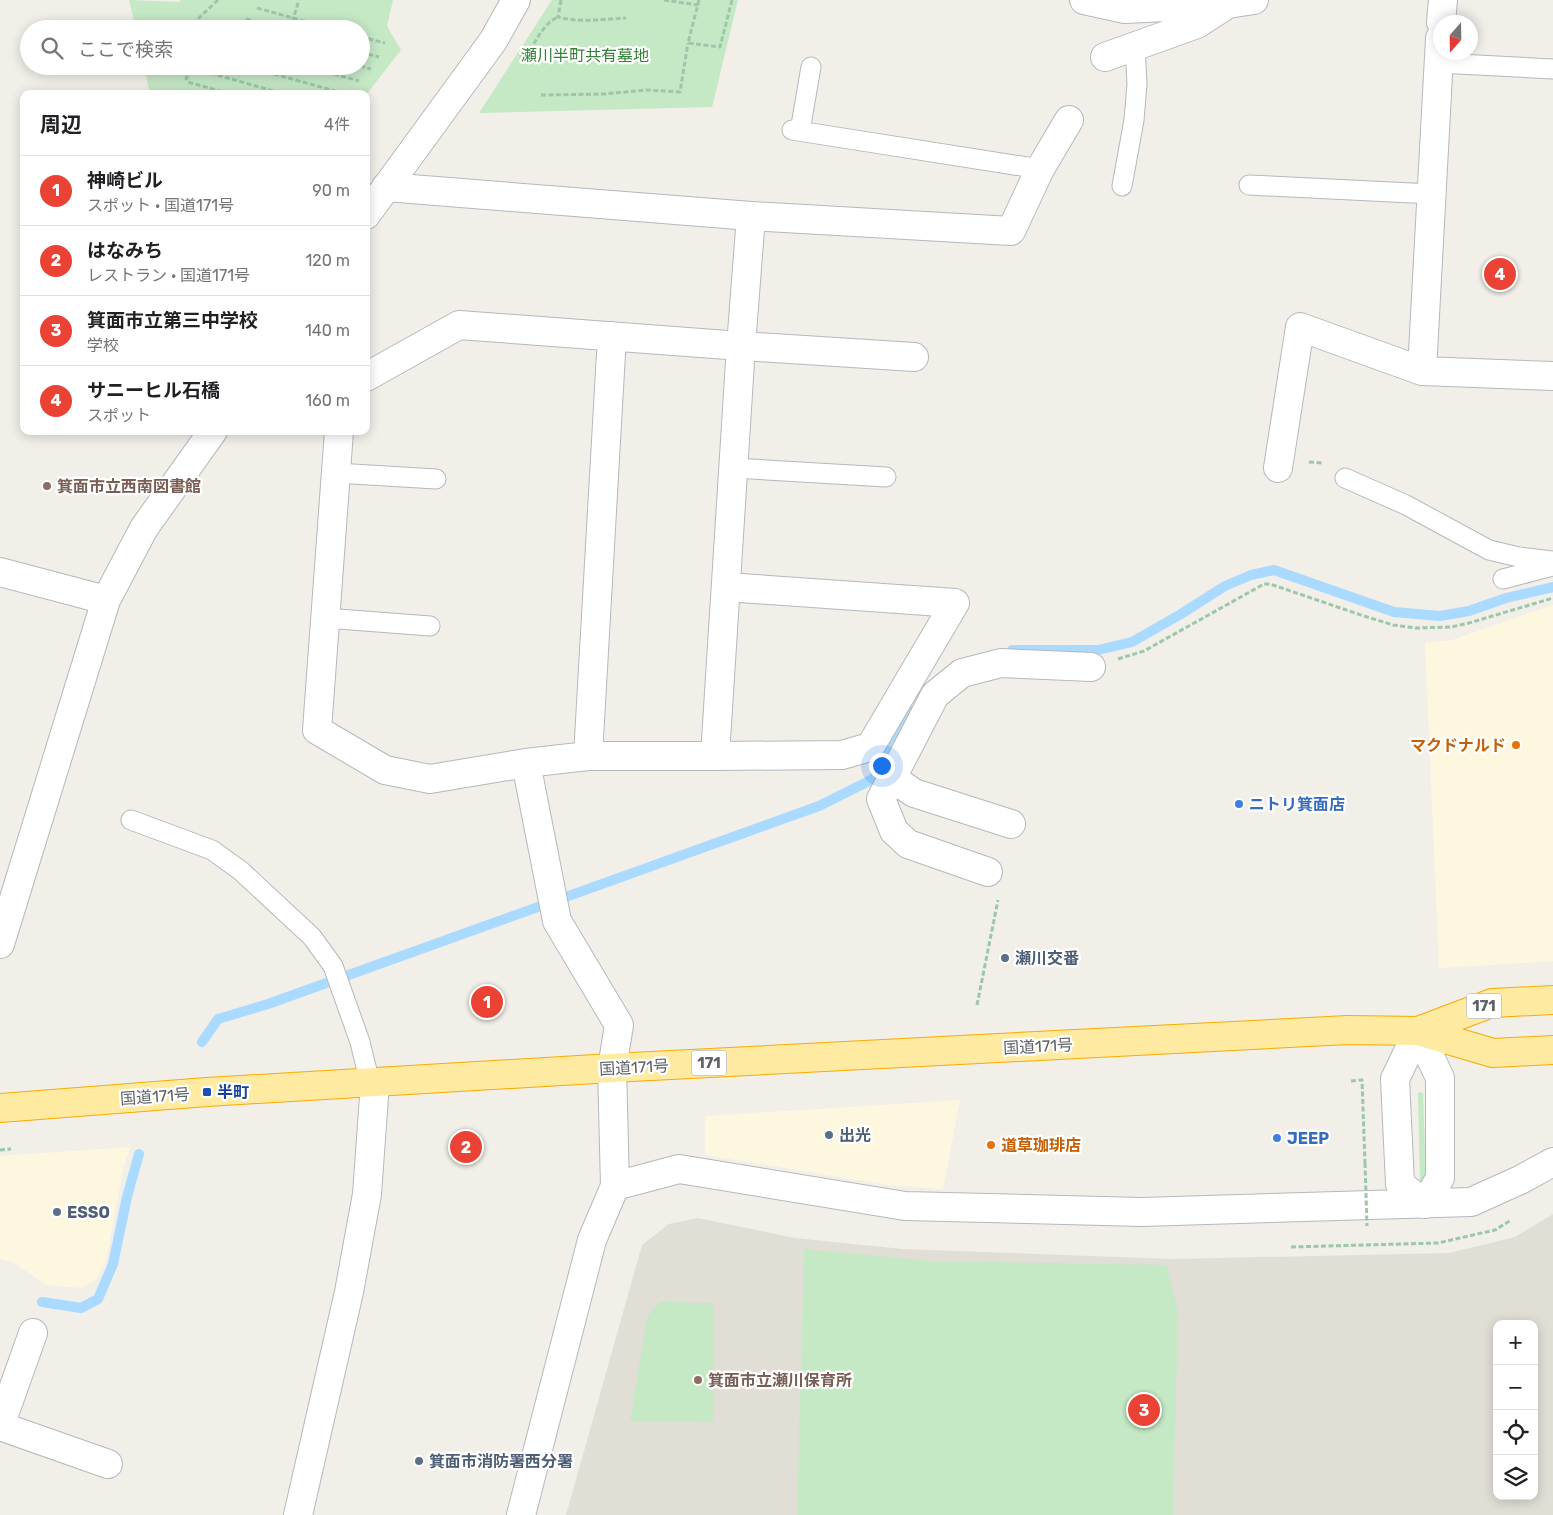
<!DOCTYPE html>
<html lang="ja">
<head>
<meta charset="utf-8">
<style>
	body { margin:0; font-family:Rubik,"Noto Sans JP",sans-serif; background:#f2f2f2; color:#202124 }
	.controls { position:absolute; right:15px; bottom:15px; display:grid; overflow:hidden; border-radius:10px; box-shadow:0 2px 12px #0003 }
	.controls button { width:45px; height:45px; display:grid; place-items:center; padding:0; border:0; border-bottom:1px solid #e0e0e0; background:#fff; color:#202124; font:25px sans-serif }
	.compass { position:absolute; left:1433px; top:15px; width:45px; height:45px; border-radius:50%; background:#fff; box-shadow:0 2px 12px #0003; rotate:200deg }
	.you { position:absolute; left:881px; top:765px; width:18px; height:18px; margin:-12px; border:4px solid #fff; border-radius:50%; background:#1a73e8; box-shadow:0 0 0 8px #1a73e833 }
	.badge { display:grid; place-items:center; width:32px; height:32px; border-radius:50%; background:#ea4335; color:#fff; font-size:16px; font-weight:700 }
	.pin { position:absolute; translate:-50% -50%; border:2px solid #fff; box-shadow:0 1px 5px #0006 }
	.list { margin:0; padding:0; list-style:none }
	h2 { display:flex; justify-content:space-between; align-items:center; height:65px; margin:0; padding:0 20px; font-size:21px }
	h2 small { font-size:16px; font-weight:400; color:#757577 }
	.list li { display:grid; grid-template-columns:32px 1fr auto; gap:15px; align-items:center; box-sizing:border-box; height:70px; padding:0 20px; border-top:1px solid #e0e0e0 }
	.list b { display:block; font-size:19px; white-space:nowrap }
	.list p { margin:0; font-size:16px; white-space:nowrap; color:#757577 }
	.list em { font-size:16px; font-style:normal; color:#757577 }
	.icon { flex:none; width:28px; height:28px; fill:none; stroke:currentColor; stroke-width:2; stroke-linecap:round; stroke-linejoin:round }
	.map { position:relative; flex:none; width:1553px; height:1515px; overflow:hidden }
	.search { position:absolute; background:#fff; box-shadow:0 2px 12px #0003; left:20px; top:20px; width:350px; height:55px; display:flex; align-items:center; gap:12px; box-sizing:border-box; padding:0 18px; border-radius:28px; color:#757577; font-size:19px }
	.panel { position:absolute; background:#fff; box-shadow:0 2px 12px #0003; left:20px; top:90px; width:350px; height:345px; border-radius:10px }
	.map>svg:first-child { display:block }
	.commercial { fill:#fef7e0 }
	.education { fill:#e1ded6; fill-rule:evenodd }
	.green { fill:#c5e8c5 }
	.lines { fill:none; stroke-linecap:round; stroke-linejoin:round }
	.stream { stroke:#aadaff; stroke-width:10 }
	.service-casing { stroke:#b5b8bc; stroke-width:21 }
	.minor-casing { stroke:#b5b8bc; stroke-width:30 }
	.tertiary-casing { stroke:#b5b8bc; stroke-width:30 }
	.trunk-casing { stroke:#f9ab00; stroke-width:30 }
	.path { stroke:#9cc7a9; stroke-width:3; stroke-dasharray:5 2.5; stroke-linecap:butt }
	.service { stroke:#fff; stroke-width:19 }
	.minor { stroke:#fff; stroke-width:28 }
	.tertiary { stroke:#fff; stroke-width:28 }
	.trunk { stroke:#feeaa1; stroke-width:28 }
	.path-bridge { stroke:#9cc7a9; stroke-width:3; stroke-dasharray:5 2.5; stroke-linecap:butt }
	.education-dot { fill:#8d6e63; stroke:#fff; stroke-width:2 }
	.food-dot { fill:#e8710a; stroke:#fff; stroke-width:2 }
	.shop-dot { fill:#3f7fe0; stroke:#fff; stroke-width:2 }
	.service-dot { fill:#5c6f8a; stroke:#fff; stroke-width:2 }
	.transit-dot { fill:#1a4fb4; stroke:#fff; stroke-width:2 }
	.labels { text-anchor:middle; stroke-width:4.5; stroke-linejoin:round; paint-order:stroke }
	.shield { fill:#fff; stroke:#8f9295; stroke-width:1 }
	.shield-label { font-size:15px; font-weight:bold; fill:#5f6368 }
	.park-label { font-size:16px; fill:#348238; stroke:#fff }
	.education-label { font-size:16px; font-weight:bold; fill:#785e54; stroke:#fff; text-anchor:start }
	.food-label { font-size:16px; font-weight:bold; fill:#c56008; stroke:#fff; text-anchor:end }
	.shop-label { font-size:16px; font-weight:bold; fill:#366cbe; stroke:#fff; text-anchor:start }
	.service-label { font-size:16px; font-weight:bold; fill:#4e5e75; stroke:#fff; text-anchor:start }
	.street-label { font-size:16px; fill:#5f6368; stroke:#fff }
	.transit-label { font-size:16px; font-weight:bold; fill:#164399; stroke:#fff; text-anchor:start }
</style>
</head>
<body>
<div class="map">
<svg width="1553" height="1515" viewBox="0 0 1553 1515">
	<rect width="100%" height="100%" fill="#f1efe8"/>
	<path class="commercial" d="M 1553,605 L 1553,961 L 1439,968 L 1425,643 L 1452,640 Z
		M 960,1100 L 943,1189 L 888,1185 L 705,1155 L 705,1116 Z
		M 131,1147 L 124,1165 L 106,1261 L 97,1278 L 82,1288 L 47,1285 L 13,1262 L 0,1259 L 0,1156 Z"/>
	<path class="education" d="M 1553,1214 L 1553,1515 L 566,1515 L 642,1245 L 669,1224 L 698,1218 L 795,1238 L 903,1249 L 1173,1259 L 1449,1253 L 1515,1237 ZM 1497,1324 L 1534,1324 L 1534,1496 L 1497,1496 Z"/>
	<path class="green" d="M 129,0 L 179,2 L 181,0 L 393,0 L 387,26 L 401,50 L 366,95 L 366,94 L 150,94 L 144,66 L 361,66 L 361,29 L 136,29 Z
		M 552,0 L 738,0 L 712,107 L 479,113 Z
		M 1420,1092 L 1423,1093 L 1426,1180 L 1424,1183 L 1420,1182 L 1418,1093 Z
		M 804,1249 L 930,1261 L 1167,1265 L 1178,1311 L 1173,1515 L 797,1515 Z
		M 659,1302 L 714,1303 L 714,1422 L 630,1421 L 647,1317 Z"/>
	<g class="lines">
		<path class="stream" d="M 1012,650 L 1098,650 L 1132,642 L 1181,614 L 1225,586 L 1251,575 L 1274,570 L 1394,612 L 1440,616 L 1469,611 L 1506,598 L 1553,587
			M 202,1042 L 218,1019 L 268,1004 L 819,806 L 873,779 L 912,711
			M 42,1302 L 81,1308 L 98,1299 L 113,1264 L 127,1197 L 139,1154"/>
		<g class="service-casing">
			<path id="service" d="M 1439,63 L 1553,69
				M 792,130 L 1040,169
				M 800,131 L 811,67
				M 1249,185 L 1432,194
				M 1122,186 L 1134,120 L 1137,84 L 1135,46
				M 734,468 L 886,477
				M 336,473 L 436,479
				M 1345,478 L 1406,505 L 1489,550 L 1519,557 L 1553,561
				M 1503,579 L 1553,566
				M 325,618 L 430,626
				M 131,820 L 212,850 L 241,871 L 312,937 L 333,966 L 360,1042 L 370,1083"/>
		</g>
		<g class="minor-casing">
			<path id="minor" d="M 1084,0 L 1125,9 L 1227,4
				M 1441,22 L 1443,0
				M 1105,57 L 1197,24 L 1228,4 L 1254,0
				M 386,187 L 751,216 L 1011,231 L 1040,169 L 1069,120
				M 751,216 L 741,346 L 914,357
				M 1422,371 L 1440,38
				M 339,431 L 317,730 L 385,770 L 430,779 L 526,763 L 588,756 L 715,756 L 741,346 L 459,325 L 366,377
				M 1278,468 L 1300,327 L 1422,371 L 1553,376
				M 0,572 L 106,600
				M 588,756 L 612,336
				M 715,756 L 842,755 L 870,747 L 955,603 L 726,587
				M 526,763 L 557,921 L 619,1025 L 612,1068
				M 892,778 L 914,793 L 1011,824
				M 988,872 L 908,844 L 894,831 L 881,799 L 935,695 L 962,673 L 1001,663 L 1091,667
				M 1418,1031 L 1440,1078 L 1440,1178 L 1425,1204 L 1400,1184 L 1395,1079 Z
				M 0,1426 L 108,1464
				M 0,1426 L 33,1333
				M 298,1515 L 349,1292 L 367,1194 L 375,1083"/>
		</g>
		<g class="tertiary-casing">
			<path id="tertiary" d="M 366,215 L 493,41 L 516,0
				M 0,944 L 106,600 L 144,528 L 213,431
				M 615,1186 L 679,1169 L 905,1206 L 1142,1212 L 1471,1202 L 1520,1180 L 1553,1162
				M 521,1515 L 592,1240 L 615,1186 L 612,1068"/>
		</g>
		<g class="trunk-casing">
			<path id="trunk" d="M 1418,1031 L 1492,1003 L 1553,1000
				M 0,1108 L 207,1092 L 612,1068 L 1348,1030 L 1418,1031 L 1493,1053 L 1553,1050"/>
		</g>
		<path class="path" d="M 561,0 L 558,17 C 580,23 604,19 626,18
			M 664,0 L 698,5
			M 699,0 L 688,43 L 720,47 L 732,0
			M 257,8 L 333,29
			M 246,19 L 280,29
			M 187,29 L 218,0
			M 290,29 L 299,0
			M 361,37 L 385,43
			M 361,52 L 379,57
			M 520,55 L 525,58 C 535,44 542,24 558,17
			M 199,66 L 186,78 L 188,82 L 230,94
			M 245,66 L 346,94
			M 305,66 L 359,81
			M 360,66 L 371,69
			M 196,69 L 284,94
			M 541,95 L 603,94 L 647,90 L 680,92 L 688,43
			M 1309,462 L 1323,463
			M 1118,659 L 1144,651 L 1264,584 L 1270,584 L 1361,615 L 1393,625 L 1416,628 L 1451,627 L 1469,623 L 1553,598
			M 977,1005 L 998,900
			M 1351,1081 L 1362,1080 L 1365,1163
			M 0,1150 L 11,1149
			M 1291,1247 L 1438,1243 L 1495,1230 L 1511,1220"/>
		<use href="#service" class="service"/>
		<use href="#minor" class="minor"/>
		<use href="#tertiary" class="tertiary"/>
		<use href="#trunk" class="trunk"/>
		<path class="path-bridge" d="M 1365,1163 L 1367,1226"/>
	</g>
	<g class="education-dot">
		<circle cx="47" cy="486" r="5"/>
		<circle cx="698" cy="1380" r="5"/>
	</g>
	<g class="food-dot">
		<circle cx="1516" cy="745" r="5"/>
		<circle cx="991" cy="1145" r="5"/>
	</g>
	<g class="shop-dot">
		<circle cx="1239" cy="804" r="5"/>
		<circle cx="1277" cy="1138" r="5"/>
	</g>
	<g class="service-dot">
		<circle cx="1005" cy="958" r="5"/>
		<circle cx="829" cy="1135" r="5"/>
		<circle cx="57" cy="1212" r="5"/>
		<circle cx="419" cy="1461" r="5"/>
	</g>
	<rect class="transit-dot" x="202" y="1087" width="10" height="10" rx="2.5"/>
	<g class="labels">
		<g class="shield">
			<rect x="1466.5" y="993.5" width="35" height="25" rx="4"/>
			<rect x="691.5" y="1050.5" width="35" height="25" rx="4"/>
		</g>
		<g class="shield-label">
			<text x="1484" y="1011">171</text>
			<text x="709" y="1068">171</text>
		</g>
		<g class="park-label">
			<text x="585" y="61">瀬川半町共有墓地</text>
		</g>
		<g class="education-label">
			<text x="57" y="492">箕面市立西南図書館</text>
			<text x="708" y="1386">箕面市立瀬川保育所</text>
		</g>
		<g class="food-label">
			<text x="1506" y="751">マクドナルド</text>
			<text x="1001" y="1151" text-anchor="start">道草珈琲店</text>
		</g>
		<g class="shop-label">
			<text x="1249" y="810">ニトリ箕面店</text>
			<text x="1287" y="1144">JEEP</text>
		</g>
		<g class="service-label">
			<text x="1015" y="964">瀬川交番</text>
			<text x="839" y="1141">出光</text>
			<text x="67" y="1218">ESSO</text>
			<text x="429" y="1467">箕面市消防署西分署</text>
		</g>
		<g class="street-label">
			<text transform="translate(1038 1046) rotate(-3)" y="6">国道171号</text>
			<text transform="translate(634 1067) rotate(-3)" y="6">国道171号</text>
			<text transform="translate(155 1096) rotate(-4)" y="6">国道171号</text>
		</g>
		<g class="transit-label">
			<text x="217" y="1098">半町</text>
		</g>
	</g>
</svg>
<div class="controls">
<button>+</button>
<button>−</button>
<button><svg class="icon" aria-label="locate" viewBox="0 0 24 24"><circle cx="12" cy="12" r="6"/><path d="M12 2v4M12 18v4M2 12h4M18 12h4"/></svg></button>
<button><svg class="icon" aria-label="layers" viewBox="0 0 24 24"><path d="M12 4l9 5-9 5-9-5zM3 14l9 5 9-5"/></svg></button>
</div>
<svg class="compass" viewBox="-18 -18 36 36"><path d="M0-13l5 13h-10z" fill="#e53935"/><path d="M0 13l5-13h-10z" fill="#757577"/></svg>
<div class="you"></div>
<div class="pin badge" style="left:487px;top:1002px">1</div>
<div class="pin badge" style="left:466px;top:1147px">2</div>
<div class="pin badge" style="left:1144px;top:1410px">3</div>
<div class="pin badge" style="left:1500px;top:274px">4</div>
<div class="search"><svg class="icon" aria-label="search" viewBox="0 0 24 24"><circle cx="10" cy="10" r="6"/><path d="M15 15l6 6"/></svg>ここで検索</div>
<section class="panel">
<h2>周辺<small>4件</small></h2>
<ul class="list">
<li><span class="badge">1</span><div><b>神崎ビル</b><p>スポット · 国道171号</p></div><em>90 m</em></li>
<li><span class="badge">2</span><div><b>はなみち</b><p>レストラン · 国道171号</p></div><em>120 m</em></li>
<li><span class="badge">3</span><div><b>箕面市立第三中学校</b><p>学校</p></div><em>140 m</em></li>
<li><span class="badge">4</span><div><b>サニーヒル石橋</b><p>スポット</p></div><em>160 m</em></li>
</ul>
</section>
</div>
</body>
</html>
